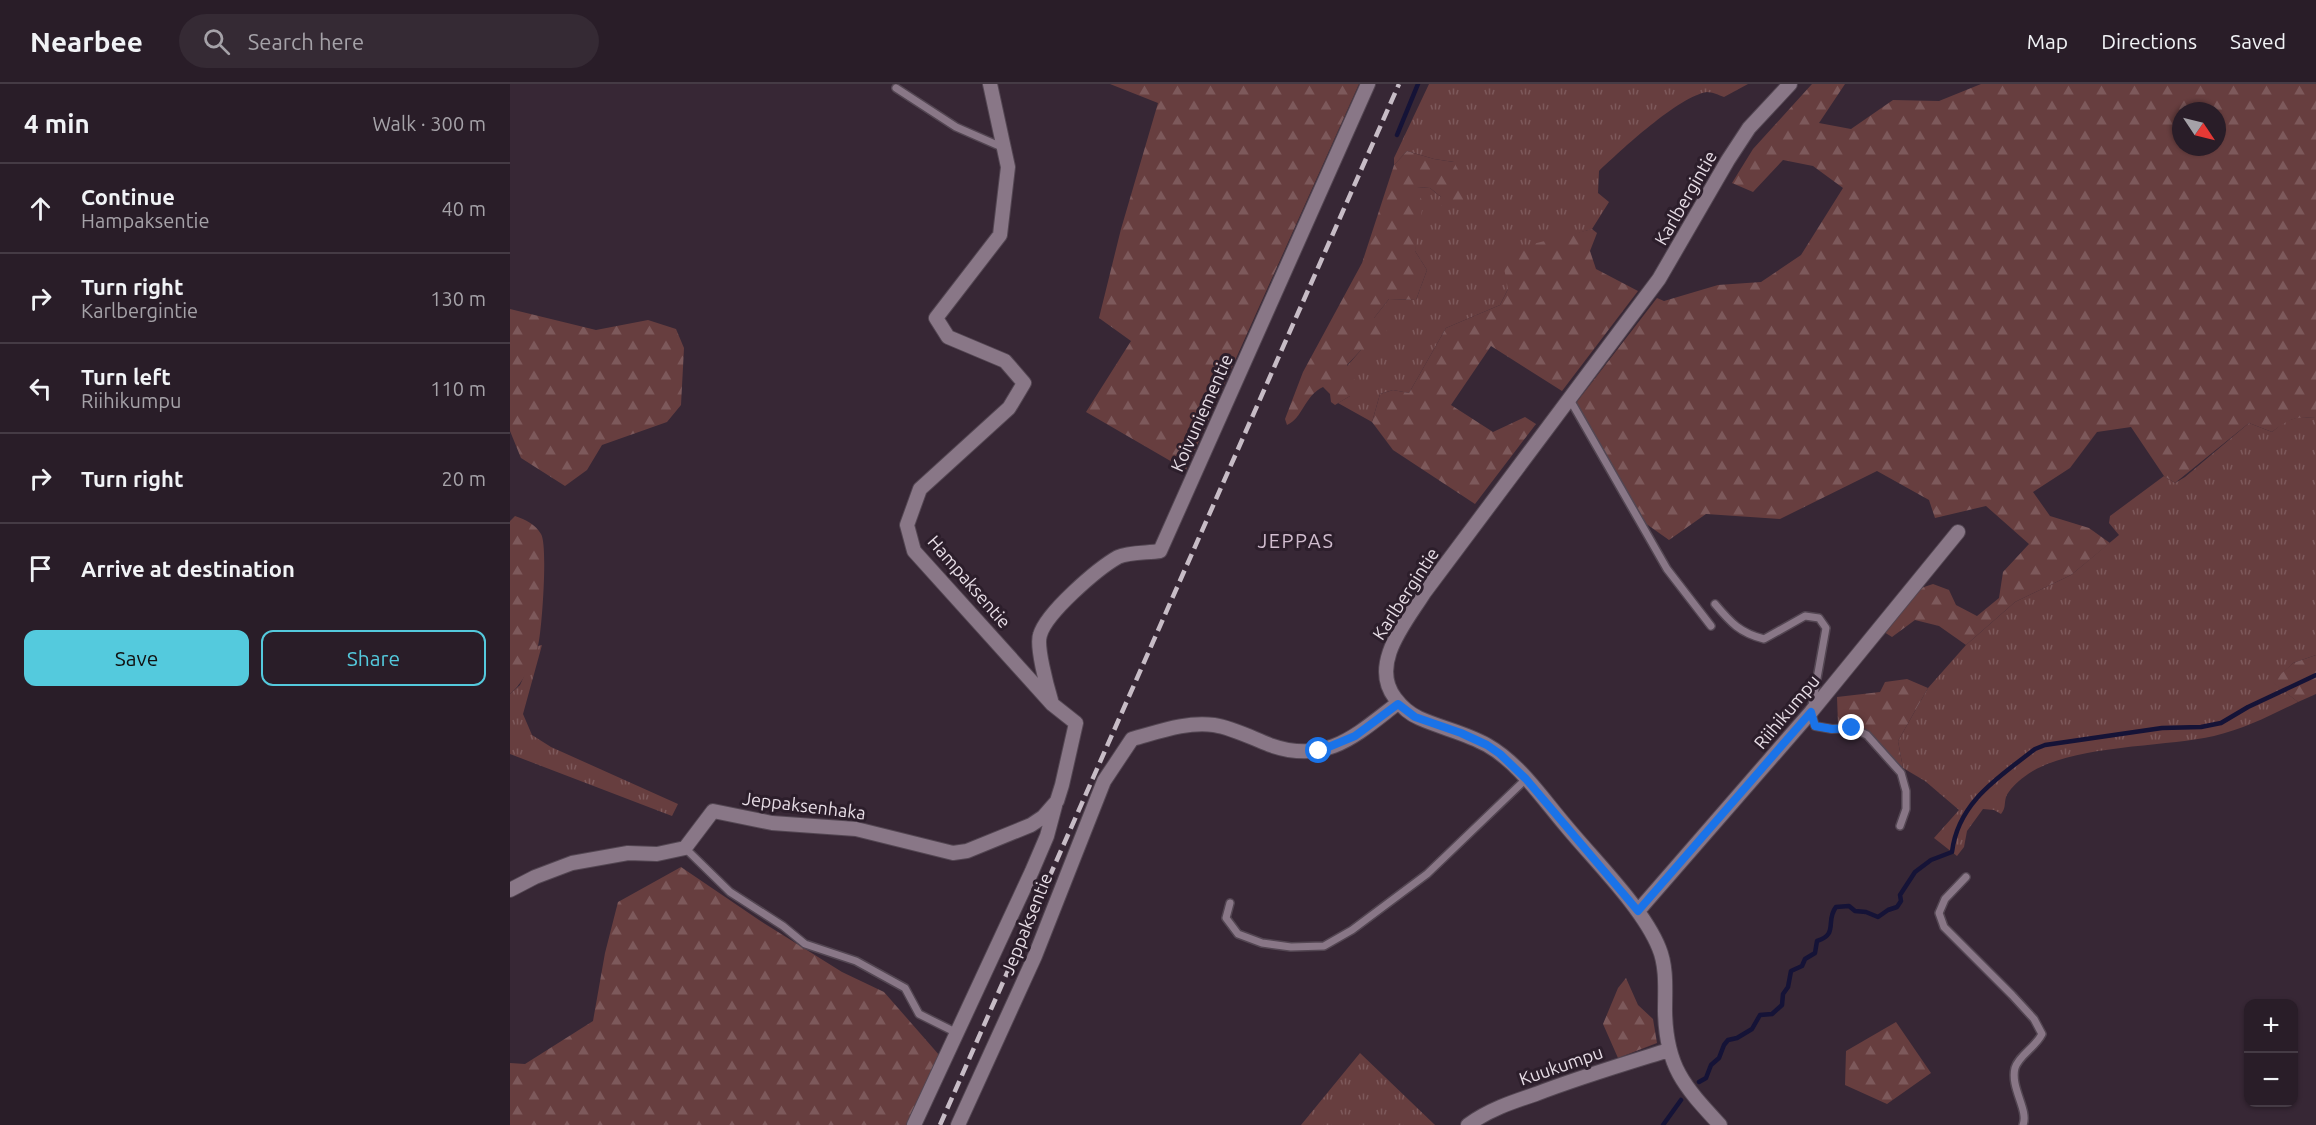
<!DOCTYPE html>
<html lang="en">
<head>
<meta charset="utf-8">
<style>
	body { margin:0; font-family:Ubuntu,sans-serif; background:#352a34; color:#f1f3f6 }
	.controls { position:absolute; right:18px; bottom:18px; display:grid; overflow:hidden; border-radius:12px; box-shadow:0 2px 4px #0004 }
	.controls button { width:54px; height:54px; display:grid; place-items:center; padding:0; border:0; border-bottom:2px solid #453b45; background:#291d28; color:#f1f3f6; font:30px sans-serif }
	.compass { position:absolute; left:1662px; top:18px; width:54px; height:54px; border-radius:50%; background:#291d28; box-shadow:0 2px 4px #0004; rotate:125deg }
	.stop { position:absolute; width:18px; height:18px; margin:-14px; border:4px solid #1a73e8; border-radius:50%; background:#fff }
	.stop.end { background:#1a73e8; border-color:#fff; box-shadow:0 2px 6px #0008 }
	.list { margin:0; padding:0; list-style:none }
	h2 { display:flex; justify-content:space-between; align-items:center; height:78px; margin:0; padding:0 24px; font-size:26px }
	h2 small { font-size:20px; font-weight:400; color:#a5a2a8 }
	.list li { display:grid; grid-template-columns:39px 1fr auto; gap:18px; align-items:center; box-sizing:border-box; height:90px; padding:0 24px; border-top:2px solid #453b45 }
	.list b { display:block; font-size:22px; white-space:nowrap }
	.list p { margin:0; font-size:20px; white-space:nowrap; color:#a5a2a8 }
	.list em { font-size:20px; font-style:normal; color:#a5a2a8 }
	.actions { display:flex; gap:12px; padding:18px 24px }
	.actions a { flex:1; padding:14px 0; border:2px solid #54cadd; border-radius:12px; text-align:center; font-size:21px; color:#54cadd }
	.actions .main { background:#54cadd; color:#111 }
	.icon { flex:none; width:33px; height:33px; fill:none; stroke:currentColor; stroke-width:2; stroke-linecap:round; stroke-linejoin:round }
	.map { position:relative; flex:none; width:1806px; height:1041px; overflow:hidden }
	header { display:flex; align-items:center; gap:36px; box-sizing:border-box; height:84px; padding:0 30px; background:#291d28; border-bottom:2px solid #453b45 }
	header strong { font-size:28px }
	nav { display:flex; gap:33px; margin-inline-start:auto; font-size:21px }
	.search { width:420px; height:54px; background:#352a34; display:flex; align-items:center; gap:15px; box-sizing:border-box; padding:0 21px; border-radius:33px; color:#a5a2a8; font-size:22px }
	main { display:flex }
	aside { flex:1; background:#291d28 }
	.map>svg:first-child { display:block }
	.grass { fill:url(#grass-tufts) }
	.forest { fill:url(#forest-firs); fill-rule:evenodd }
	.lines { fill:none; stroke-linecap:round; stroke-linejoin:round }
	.stream { stroke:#151337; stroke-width:4.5 }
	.lane-casing { stroke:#534652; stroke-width:10 }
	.street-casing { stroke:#534652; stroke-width:16 }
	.lane { stroke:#897787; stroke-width:7 }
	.street { stroke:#897787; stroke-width:14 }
	.rail { stroke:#c7bcc6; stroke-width:4.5; stroke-dasharray:12 6; stroke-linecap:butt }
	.route { stroke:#1a73e8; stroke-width:8 }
	.labels { text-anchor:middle; stroke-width:6; stroke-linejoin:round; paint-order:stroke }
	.street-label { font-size:18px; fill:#e8dee7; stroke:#2c1e2b }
	.neighbourhood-label { font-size:20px; letter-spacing:1.5px; fill:#d1bdcf; stroke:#2c1e2b }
</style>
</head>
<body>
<header>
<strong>Nearbee</strong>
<div class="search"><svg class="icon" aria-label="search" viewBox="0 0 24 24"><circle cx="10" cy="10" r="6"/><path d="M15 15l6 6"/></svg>Search here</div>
<nav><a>Map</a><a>Directions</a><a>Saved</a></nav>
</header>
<main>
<aside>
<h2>4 min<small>Walk · 300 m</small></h2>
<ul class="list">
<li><svg class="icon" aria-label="ahead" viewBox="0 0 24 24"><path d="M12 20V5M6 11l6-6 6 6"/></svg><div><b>Continue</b><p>Hampaksentie</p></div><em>40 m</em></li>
<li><svg class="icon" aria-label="right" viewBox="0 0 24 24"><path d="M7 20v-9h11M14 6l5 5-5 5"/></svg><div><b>Turn right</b><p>Karlbergintie</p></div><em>130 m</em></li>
<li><svg class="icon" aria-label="left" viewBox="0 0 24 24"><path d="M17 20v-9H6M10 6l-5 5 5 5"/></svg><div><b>Turn left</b><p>Riihikumpu</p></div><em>110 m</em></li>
<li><svg class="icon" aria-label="right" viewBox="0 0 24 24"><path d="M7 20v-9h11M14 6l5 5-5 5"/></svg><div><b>Turn right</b></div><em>20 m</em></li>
<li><svg class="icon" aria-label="arrive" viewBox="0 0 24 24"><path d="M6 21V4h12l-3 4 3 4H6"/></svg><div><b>Arrive at destination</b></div></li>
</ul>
<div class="actions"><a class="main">Save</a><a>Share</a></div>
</aside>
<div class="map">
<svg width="1806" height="1041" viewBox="0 0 1806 1041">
	<defs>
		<pattern id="grass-tufts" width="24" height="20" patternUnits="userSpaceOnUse" patternTransform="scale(1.5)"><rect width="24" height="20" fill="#673e3f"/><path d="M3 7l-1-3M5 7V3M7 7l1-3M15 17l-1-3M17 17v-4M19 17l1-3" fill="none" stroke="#7d595b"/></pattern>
		<pattern id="forest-firs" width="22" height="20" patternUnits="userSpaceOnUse" patternTransform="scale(1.5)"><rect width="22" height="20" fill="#673e3f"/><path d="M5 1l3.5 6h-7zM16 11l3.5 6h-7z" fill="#7d595b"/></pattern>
	</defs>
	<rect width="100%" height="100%" fill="#372735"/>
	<path class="grass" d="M 919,0 L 1238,0 L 1214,13 C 1209,11 1202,8 1197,8 C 1169,12 1110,67 1089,87 L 1088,109 L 1099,118 L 1082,145 L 1065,150 L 998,205 L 990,221 L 936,244 L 899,309 L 883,306 L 870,310 L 862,338 L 828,319 L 840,312 L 837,282 L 851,266 L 864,234 L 879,215 L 906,216 L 917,186 L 905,167 L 907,103 L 920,104 L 931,113 L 931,122 L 944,78 L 924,75 L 897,67 L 884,81 L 884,74 Z
		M 1789,333 L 1806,334 L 1806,571 L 1783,579 L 1763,598 L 1788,618 C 1761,631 1735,645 1704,652 C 1652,664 1556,660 1514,693 C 1508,697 1498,707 1496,713 C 1494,720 1496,724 1491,730 L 1484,726 L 1473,725 L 1457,747 L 1454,763 L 1447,772 L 1424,754 L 1449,726 L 1415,697 L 1393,684 L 1388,657 L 1418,604 L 1456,561 L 1505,518 L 1561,491 L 1609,451 L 1599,439 L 1600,432 L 1654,392 L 1665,399 L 1675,393 L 1739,339 L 1762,348 L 1774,338 Z
		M 32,561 L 13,630 L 22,651 L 41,663 L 168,720 L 162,732 L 0,670 L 0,610 L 10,601 L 28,562 Z
		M 850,969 L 925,1041 L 791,1041 Z"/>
	<path class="forest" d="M 600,0 L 849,0 L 676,386 L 576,328 L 621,257 L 589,234 L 611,145 L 648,19 Z
		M 1302,0 L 1335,0 L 1309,39 L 1341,45 L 1383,16 L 1429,17 L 1471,0 L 1806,0 L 1806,334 C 1786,332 1778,335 1762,348 L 1739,339 L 1665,399 L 1654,392 L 1621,343 L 1587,348 L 1560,384 L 1523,408 L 1540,432 L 1579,444 L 1600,459 L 1561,491 L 1505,518 L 1456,561 L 1429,542 L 1405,536 L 1382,553 L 1374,548 L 1408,505 L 1423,500 L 1439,506 L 1446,521 L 1467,532 L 1489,514 L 1493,488 L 1519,460 L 1476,422 L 1425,434 L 1419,416 L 1367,387 L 1270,435 L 1196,430 L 1159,456 L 1135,439 L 1066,319 L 1147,214 L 1154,217 L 1208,201 L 1251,198 L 1291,171 L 1333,104 L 1303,82 L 1273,76 L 1243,108 L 1222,99 L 1243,65 ZM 1671,27 L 1707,27 L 1707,63 L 1671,63 Z
		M 897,67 L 924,75 L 944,78 L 954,97 L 957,114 L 951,119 L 931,122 L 931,113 L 920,104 L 907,103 L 913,120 L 905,167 L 917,186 L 906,216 L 879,215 L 864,234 L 876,240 L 878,258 L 866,270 L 851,266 L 837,281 L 848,303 L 840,312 L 825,321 L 821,318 L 820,310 L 813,303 C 794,312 793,334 777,341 L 775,335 L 793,288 L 852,179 L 884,81 Z
		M 1082,145 L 1087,149 L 1080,167 L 1086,185 L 1128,207 L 1052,307 L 981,262 L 941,321 L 983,348 L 1015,333 L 1026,340 L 965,420 L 883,366 L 862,338 L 870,310 L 883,306 L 899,309 L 936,244 L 990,221 L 998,205 L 991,168 Z
		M 0,225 L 86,246 L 138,236 L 166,245 L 174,264 L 171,321 L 157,338 L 92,361 L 77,386 L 55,402 L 11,374 L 0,347 Z
		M 5,432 C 16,436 25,440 31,450 C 38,461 32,547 28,562 C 23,579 13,599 0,610 L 0,437 Z
		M 1806,571 L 1806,610 L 1788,618 L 1762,598 L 1783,579 Z
		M 1397,595 L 1418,604 L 1388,657 L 1393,684 C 1373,664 1358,641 1328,640 L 1327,613 L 1370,608 L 1375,598 Z
		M 171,783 L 249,836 L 332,888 L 374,908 L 430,972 L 397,1041 L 0,1041 L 0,979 L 15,980 L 83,937 L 95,869 L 108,818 Z
		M 1116,894 L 1128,921 L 1143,935 L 1147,959 L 1108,974 L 1093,940 L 1108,904 Z
		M 1386,938 L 1421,989 L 1377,1020 L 1335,1001 L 1336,967 Z"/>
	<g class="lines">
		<path class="stream" d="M 887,51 L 908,0
			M 1189,998 L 1196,994 L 1201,981 L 1209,974 L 1214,961 L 1218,956 L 1227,954 L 1242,945 L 1250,931 L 1262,930 L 1272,921 L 1273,910 L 1278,903 L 1281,887 L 1292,882 L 1295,875 L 1305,869 L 1307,857 C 1329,850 1315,837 1326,823 L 1339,822 L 1345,827 L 1356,828 L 1368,833 L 1378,826 L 1387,823 L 1391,817 L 1390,811 L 1405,788 L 1421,776 L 1442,768 C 1448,718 1489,693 1525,665 L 1535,661 L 1652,644 L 1691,643 L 1711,639 L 1738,623 L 1806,591
			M 1153,1041 L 1171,1016"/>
		<g class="lane-casing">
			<path id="lane" d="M 386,4 L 446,43 L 494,64
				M 1059,314 L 1157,485 L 1201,542
				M 1205,520 C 1221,539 1230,549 1254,555 L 1295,532 L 1309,534 L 1316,544 L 1301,628 L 1305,642 L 1322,645 L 1342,644 L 1357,651 L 1391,689 L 1396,707 L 1396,725 L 1390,742
				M 175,764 L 220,808 L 273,842 L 295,860 L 346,877 L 395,904 L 409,930 L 447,949
				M 1456,793 L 1435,815 L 1429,829 L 1434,843 L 1502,911 L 1524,935 L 1532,950 C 1525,964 1509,971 1505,984 C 1500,1004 1519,1026 1513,1041
				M 720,819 L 716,834 L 728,850 L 752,859 L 781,863 L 814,862 L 842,846 L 917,790 L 1016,695"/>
		</g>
		<g class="street-casing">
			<path id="street" d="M 541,616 C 537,603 526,562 530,551 C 536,529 587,485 608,473 C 619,468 638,469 650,467 L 858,0
				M 0,806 L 25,793 L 62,779 L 118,769 L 147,770 L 175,764 L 203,727 L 262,739 L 346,745 L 443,769 L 457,767 L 521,741 L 533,733 L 547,717 L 552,701 L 566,639 L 542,620 L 404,467 L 397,441 L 410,405 L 499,324 L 514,299 L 495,277 L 438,253 L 426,234 L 490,151 L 498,83 L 480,0
				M 1128,827 L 1301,628 L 1448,448
				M 404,1041 L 522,787 L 537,752 L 545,722
				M 448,1041 L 525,872 L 594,697 L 622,655 C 648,648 677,637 704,641 C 723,644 742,654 760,661 C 817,681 846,651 888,619
				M 958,1041 C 978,1026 1002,1018 1026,1010 C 1070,993 1114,980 1159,966
				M 1210,1041 C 1174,1002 1156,983 1155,927 C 1155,906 1157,883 1149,864 C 1133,824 1084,776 1056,742 C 1032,714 1009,679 977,661 C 956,649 931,644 909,634 C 900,630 891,622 885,614 C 859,580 896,538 914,509 L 1149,195 L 1218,76 L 1239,44 L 1280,0"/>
		</g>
		<use href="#lane" class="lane"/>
		<use href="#street" class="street"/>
		<path class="rail" d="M 430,1041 L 889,0"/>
	</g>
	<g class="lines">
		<path class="route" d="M 809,667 L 845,652 L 888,620 L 905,633 L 951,649 L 977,661 L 990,670 L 1016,695 L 1128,827 L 1301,628 L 1305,642 L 1322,645 L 1342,644"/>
	</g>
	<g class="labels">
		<g class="street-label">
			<text transform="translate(1176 114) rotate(-60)" y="6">Karlbergintie</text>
			<text transform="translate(692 329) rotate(-66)" y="6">Koivuniementie</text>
			<text transform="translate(459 498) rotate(49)" y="6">Hampaksentie</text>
			<text transform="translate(896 510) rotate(-57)" y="6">Karlbergintie</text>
			<text transform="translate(1277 628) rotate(-50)" y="6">Riihikumpu</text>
			<text transform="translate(294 722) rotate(7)" y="6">Jeppaksenhaka</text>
			<text transform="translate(517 840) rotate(-68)" y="6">Jeppaksentie</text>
			<text transform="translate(1051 982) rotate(-19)" y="6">Kuukumpu</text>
		</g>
		<g class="neighbourhood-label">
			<text x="786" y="464">JEPPAS</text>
		</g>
	</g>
</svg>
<div class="controls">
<button>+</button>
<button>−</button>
</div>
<svg class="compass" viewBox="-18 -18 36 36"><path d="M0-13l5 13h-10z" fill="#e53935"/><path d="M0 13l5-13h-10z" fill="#a5a2a8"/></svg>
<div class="stop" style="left:809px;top:667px"></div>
<div class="stop end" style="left:1342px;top:644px"></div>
</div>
</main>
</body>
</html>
